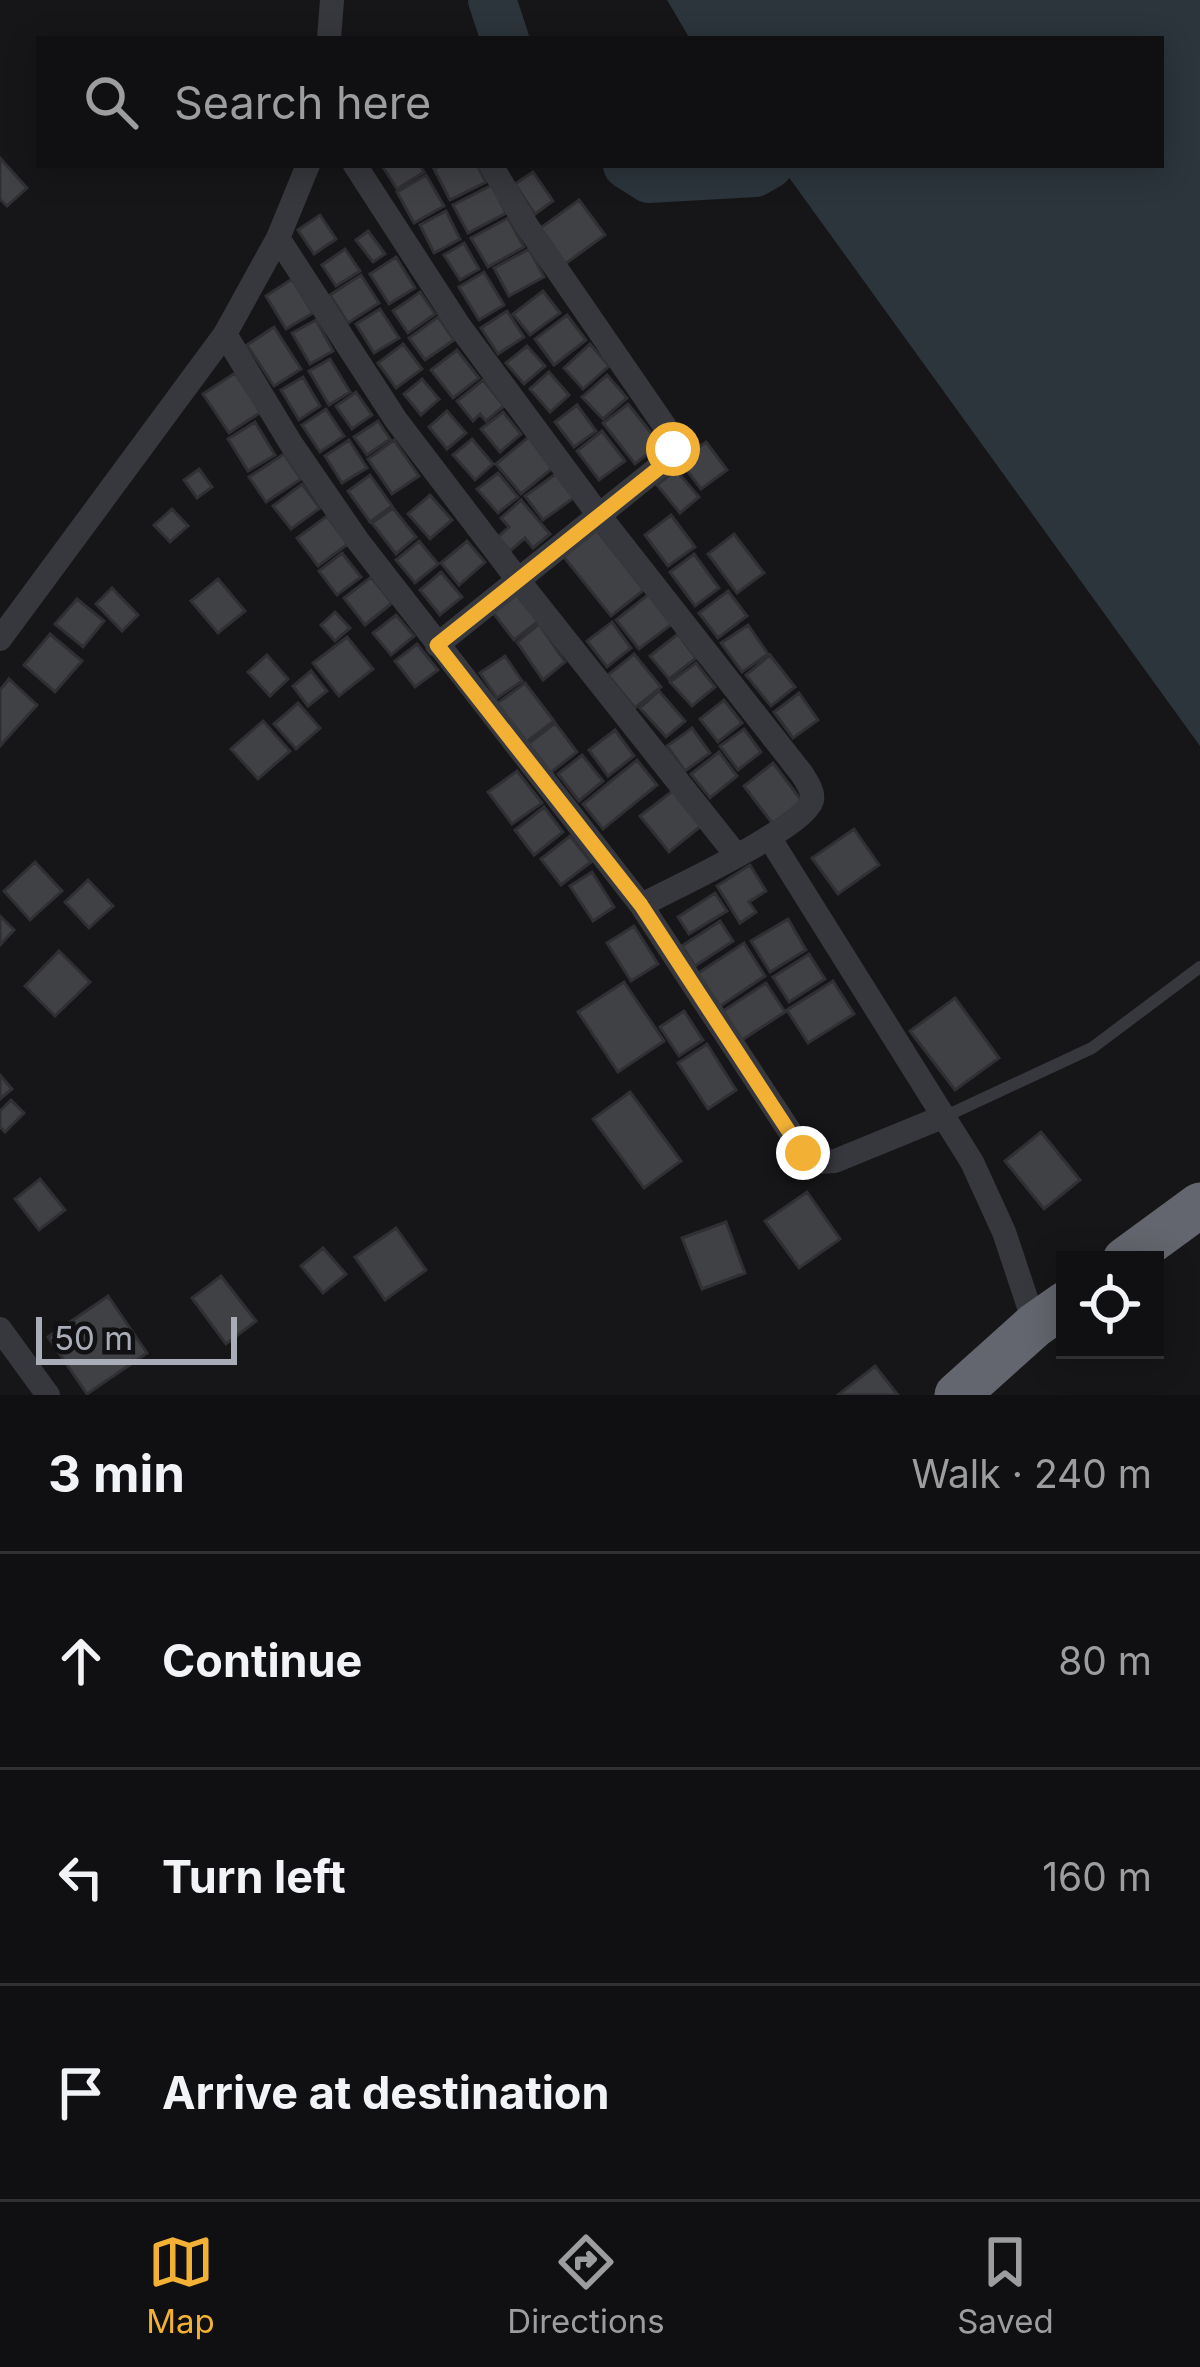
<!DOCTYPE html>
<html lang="en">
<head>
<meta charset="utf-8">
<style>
	body { margin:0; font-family:Inter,sans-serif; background:#1e1e20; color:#f1f3f6 }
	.controls { position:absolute; right:36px; bottom:36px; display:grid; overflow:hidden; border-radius:0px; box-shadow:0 6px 30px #0003 }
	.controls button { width:108px; height:108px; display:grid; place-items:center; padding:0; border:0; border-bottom:3px solid #303032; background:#101012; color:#f1f3f6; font:60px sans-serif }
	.scale { position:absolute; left:36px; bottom:30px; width:201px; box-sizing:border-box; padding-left:12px; border:6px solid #a8adb8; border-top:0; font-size:33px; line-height:42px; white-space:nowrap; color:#a8adb8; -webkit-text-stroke:9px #111113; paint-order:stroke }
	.stop { position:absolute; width:36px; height:36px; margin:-27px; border:9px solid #f2b134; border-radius:50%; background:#fff }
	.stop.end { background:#f2b134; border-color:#fff; box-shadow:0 3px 12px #0008 }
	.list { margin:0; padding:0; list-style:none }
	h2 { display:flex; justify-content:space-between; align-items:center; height:156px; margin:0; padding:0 48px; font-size:51px }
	h2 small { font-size:39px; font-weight:400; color:#9c9d9f }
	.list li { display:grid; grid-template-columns:78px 1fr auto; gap:36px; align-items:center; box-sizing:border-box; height:216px; padding:0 48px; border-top:3px solid #303032 }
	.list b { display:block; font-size:45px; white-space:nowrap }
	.list em { font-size:39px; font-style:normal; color:#9c9d9f }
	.icon { flex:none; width:66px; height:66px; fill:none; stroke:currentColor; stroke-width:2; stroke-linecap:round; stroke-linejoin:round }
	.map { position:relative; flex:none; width:1200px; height:1395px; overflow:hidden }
	.search { position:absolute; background:#101012; box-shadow:0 6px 30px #0003; left:36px; right:36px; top:36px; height:132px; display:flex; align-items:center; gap:30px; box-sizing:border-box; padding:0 42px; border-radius:0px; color:#9c9d9f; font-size:45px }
	.sheet { height:804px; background:#101012 }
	nav { display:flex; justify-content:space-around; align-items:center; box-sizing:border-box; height:168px; border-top:3px solid #303032; background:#101012; font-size:33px; color:#9c9d9f }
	nav a { display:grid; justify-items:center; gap:6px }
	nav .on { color:#f2b134 }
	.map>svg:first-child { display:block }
	.water { fill:#2c353c }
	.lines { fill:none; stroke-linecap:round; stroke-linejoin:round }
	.river { stroke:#2c353c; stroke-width:48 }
	.building { fill:#404145; stroke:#303034; stroke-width:3 }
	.lane { stroke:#37383d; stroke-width:12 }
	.street { stroke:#37383d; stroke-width:24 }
	.highway { stroke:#63666e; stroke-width:45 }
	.route { stroke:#f2b134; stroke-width:15 }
</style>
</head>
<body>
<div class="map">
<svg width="1200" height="1395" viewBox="0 0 1200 1395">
	<rect width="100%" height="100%" fill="#161618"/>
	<path class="water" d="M 667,0 L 1200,0 L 1200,746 L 780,165 L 1161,165 L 1161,39 L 690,39 Z"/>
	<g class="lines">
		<path class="river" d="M 492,0 L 505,39
			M 627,165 L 649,179 L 755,173 L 769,165"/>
	</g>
	<path class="building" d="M 0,158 L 27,188 L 7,206 L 0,199 Z
		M 387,165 L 419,165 L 424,172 L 397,189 L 383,167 Z
		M 443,165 L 477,165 L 486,182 L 450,200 L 434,169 Z
		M 533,172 L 553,201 L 535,214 L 515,184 Z
		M 426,175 L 444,206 L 414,223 L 397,192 Z
		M 492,185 L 506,213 L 468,233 L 453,205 Z
		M 579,200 L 605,235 L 565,264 L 539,229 Z
		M 446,211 L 460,239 L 434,253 L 420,225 Z
		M 320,215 L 336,239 L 314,254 L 298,230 Z
		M 508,218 L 524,247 L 488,267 L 471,238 Z
		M 368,231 L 385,254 L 373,262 L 356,240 Z
		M 464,243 L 479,269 L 460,280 L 444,255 Z
		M 345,249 L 360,271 L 336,286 L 322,265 Z
		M 529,249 L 544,277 L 509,296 L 494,268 Z
		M 396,257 L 415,288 L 389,304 L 370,274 Z
		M 484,272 L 504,305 L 479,320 L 459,287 Z
		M 361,275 L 379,303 L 348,323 L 330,295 Z
		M 292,279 L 313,313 L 286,329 L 266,296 Z
		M 543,291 L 560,313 L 530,335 L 513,314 Z
		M 420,292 L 435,314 L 408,333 L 393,311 Z
		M 380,309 L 399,338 L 374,353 L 356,324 Z
		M 507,311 L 524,337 L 498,354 L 481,328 Z
		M 567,315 L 586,340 L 554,365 L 535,339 Z
		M 438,317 L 454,340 L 425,360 L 409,338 Z
		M 316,320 L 333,351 L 310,364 L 292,333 Z
		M 274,327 L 301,369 L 274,386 L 247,345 Z
		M 403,344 L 422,369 L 396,388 L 378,363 Z
		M 590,344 L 609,366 L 583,389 L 564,368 Z
		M 527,346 L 545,366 L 524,384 L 506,363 Z
		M 457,350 L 479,378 L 453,398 L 431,370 Z
		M 330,359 L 350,392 L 329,405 L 309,371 Z
		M 549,372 L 569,395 L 550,412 L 530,389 Z
		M 235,373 L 261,412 L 229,433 L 203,394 Z
		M 607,375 L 627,398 L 603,419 L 582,397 Z
		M 303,377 L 320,406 L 299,420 L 281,390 Z
		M 422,379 L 439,399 L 421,415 L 404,394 Z
		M 483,380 L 504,406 L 486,421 L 480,414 L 473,421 L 457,401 Z
		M 356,392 L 372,415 L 352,429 L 336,406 Z
		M 628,404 L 660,444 L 635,464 L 603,423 Z
		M 577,405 L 596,431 L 574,447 L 555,422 Z
		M 326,409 L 344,436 L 320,452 L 302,425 Z
		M 447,411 L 466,433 L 447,449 L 429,427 Z
		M 503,412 L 521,434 L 500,452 L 481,429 Z
		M 378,421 L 390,439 L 367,455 L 354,437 Z
		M 255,422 L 275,455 L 248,471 L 228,439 Z
		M 602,431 L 625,461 L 599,480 L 577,451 Z
		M 530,436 L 555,466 L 521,494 L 496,464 Z
		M 472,439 L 493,464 L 475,480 L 453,455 Z
		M 349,440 L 367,468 L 342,483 L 325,456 Z
		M 394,440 L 419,476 L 392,494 L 368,459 Z
		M 706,442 L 727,470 L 701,489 L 680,461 Z
		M 284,454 L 301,479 L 266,502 L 249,477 Z
		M 199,469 L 212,487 L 197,498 L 184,480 Z
		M 676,470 L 699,497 L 680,513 L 657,485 Z
		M 498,473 L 518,497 L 498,513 L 477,489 Z
		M 557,473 L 575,497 L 543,520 L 525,496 Z
		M 370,475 L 392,506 L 370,522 L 348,491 Z
		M 302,484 L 320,508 L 291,529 L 273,506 Z
		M 430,495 L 452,520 L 430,539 L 408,514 Z
		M 521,500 L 550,534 L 533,548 L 525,538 L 510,551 L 498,537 L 509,527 L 501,518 Z
		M 393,508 L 416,537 L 396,554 L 372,523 Z
		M 172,509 L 188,526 L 170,542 L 154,525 Z
		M 671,515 L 695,547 L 668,566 L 645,535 Z
		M 327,516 L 348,544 L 318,566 L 297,538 Z
		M 596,529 L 644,590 L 611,616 L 563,556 Z
		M 734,534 L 764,573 L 737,593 L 708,554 Z
		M 419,541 L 438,564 L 415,583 L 396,560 Z
		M 467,541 L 485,562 L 459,585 L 441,563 Z
		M 342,553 L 361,577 L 337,595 L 319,571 Z
		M 694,554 L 719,588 L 695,606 L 670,572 Z
		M 441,572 L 462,597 L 440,615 L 420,590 Z
		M 371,577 L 392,603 L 365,625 L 344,598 Z
		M 218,579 L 245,611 L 218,633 L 191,601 Z
		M 112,588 L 138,615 L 122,631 L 96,604 Z
		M 516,590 L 540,620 L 514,640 L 491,610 Z
		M 728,591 L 747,616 L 718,638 L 699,613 Z
		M 649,594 L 673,623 L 639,649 L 616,620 Z
		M 77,599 L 104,621 L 83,647 L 55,624 Z
		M 335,612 L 350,628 L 335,641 L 321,625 Z
		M 396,615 L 414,636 L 391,655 L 373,633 Z
		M 612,622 L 631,648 L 607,667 L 587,641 Z
		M 539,624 L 565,662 L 543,680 L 517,642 Z
		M 748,625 L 768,654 L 742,672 L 721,643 Z
		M 50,634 L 82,661 L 55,692 L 24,665 Z
		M 678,634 L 696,658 L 669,679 L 650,656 Z
		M 347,637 L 373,669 L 339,696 L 313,663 Z
		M 417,644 L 438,670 L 415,687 L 395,661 Z
		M 634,654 L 661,687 L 635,708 L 608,675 Z
		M 267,655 L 288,679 L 270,696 L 248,672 Z
		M 770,655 L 795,687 L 771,706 L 746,675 Z
		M 505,656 L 522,681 L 497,698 L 480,673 Z
		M 696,663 L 715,687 L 692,706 L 670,682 Z
		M 311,671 L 327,691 L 308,706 L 293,686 Z
		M 9,679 L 37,705 L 0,746 L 0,690 Z
		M 525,683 L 554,721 L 525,743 L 496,704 Z
		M 659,691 L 685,721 L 666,737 L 640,708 Z
		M 799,693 L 818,720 L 793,738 L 774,712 Z
		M 724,700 L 742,723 L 718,742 L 700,719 Z
		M 298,703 L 320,728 L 296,749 L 274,724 Z
		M 263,721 L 290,751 L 258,779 L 231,749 Z
		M 555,723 L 577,752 L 550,773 L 528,744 Z
		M 692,728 L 710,753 L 685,771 L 667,746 Z
		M 744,729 L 761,752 L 738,770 L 720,746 Z
		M 615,730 L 634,756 L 608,776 L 589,750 Z
		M 719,752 L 737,776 L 710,798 L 691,774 Z
		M 582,755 L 603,781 L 579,801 L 558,774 Z
		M 637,760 L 657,785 L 603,829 L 583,804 Z
		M 773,763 L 805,805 L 775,827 L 744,786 Z
		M 517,771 L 542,803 L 512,824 L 488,792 Z
		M 679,786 L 706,822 L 669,852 L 640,816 Z
		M 544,807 L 563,832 L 534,855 L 515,830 Z
		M 854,829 L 879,865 L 838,894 L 812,858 Z
		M 570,836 L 591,862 L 561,885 L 541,859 Z
		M 35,862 L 62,891 L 30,920 L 4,891 Z
		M 750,865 L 766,891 L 749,902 L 756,912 L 740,923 L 717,886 Z
		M 592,872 L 614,907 L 593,921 L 570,886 Z
		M 88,880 L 113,906 L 89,928 L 65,902 Z
		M 715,893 L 727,911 L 689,934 L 678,917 Z
		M 0,916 L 14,930 L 0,945 Z
		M 788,919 L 806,950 L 770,972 L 751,941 Z
		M 720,921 L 733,941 L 695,966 L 682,946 Z
		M 634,926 L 658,964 L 631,981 L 607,943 Z
		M 744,943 L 765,976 L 719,1007 L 697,974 Z
		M 59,951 L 90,982 L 55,1016 L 25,986 Z
		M 809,954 L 825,979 L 789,1002 L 773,977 Z
		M 833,981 L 854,1014 L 808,1043 L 787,1010 Z
		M 624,982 L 664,1041 L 618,1072 L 578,1012 Z
		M 766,983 L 785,1012 L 742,1040 L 723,1011 Z
		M 955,998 L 999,1058 L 955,1090 L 910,1031 Z
		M 684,1011 L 703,1040 L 679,1056 L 660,1027 Z
		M 707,1044 L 736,1090 L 708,1109 L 678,1063 Z
		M 0,1075 L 12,1089 L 0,1099 Z
		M 630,1092 L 681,1161 L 644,1188 L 593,1119 Z
		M 11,1100 L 24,1113 L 5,1132 L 0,1127 L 0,1111 Z
		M 1041,1132 L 1080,1180 L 1044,1209 L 1005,1161 Z
		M 40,1179 L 65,1210 L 39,1230 L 15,1199 Z
		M 807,1192 L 840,1239 L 799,1268 L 765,1221 Z
		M 726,1222 L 745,1273 L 702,1289 L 682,1238 Z
		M 396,1228 L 426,1270 L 385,1300 L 355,1257 Z
		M 323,1248 L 346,1274 L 323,1293 L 301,1266 Z
		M 221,1276 L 256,1321 L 226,1344 L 192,1298 Z
		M 108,1296 L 147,1353 L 87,1394 L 48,1337 Z
		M 875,1366 L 898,1395 L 838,1395 Z"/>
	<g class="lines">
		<path class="lane" d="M 946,1116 L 1092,1048 L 1200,967"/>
		<path class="street" d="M 329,39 L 332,0
			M 355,165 L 460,327 L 598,514 L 802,774 C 806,781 814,791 812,800 C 807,826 669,891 641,905
			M 278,238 L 396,420 L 518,580 L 737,856
			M 225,334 L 290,442 L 358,541 L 641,905 L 804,1153 L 819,1162 L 835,1161 L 945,1116
			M 0,639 L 225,334 L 278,238 L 308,165
			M 437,645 L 669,459 L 673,449 L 666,428 L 527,226 L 491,165
			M 769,837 L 972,1162 L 1004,1232 L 1035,1325
			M 0,1329 L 48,1395"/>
		<path class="highway" d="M 1125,1260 L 1200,1205
			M 957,1395 L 1035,1325 L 1065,1304"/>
	</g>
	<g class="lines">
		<path class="route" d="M 673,449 L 669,460 L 437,645 L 641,905 L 803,1153"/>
	</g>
</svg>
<div class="controls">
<button><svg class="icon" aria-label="locate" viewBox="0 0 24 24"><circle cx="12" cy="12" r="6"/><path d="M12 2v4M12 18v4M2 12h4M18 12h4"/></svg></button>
</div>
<div class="scale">50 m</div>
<div class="stop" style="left:673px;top:449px"></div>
<div class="stop end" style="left:803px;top:1153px"></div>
<div class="search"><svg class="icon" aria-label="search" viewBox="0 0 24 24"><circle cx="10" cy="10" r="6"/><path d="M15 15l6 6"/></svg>Search here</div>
</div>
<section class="sheet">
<h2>3 min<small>Walk · 240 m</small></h2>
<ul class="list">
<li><svg class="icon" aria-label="ahead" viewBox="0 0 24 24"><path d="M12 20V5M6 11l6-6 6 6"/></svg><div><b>Continue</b></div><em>80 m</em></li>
<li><svg class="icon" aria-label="left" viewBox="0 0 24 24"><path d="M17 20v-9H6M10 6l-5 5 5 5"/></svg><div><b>Turn left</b></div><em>160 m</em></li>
<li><svg class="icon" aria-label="arrive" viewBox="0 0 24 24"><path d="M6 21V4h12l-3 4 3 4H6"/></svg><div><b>Arrive at destination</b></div></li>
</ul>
</section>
<nav>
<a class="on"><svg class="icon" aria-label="map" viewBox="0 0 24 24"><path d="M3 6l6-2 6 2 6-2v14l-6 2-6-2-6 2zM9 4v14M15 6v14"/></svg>Map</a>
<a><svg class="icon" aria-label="directions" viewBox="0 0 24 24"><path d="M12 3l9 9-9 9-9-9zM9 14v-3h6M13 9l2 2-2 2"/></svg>Directions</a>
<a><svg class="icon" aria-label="saved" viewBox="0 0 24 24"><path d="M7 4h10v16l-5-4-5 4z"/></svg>Saved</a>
</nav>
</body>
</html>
